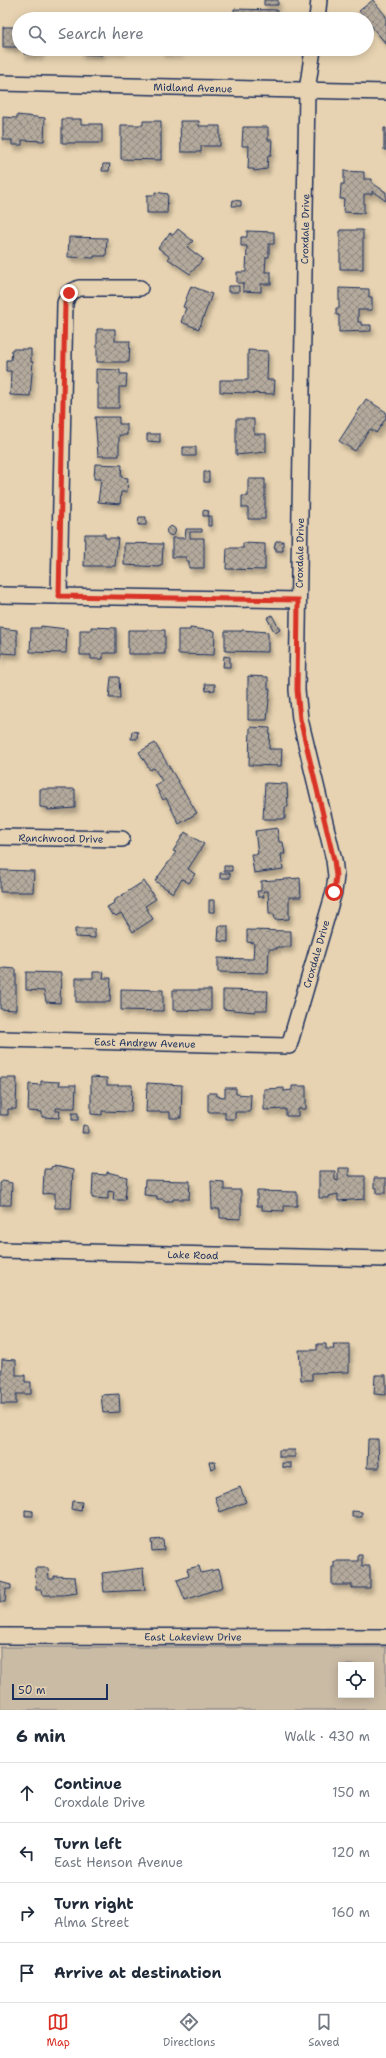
<!DOCTYPE html>
<html lang="en">
<head>
<meta charset="utf-8">
<style>
	body { margin:0; font-family:"Shantell Sans",sans-serif; background:#f2f2f3; color:#1f2937 }
	.controls { position:absolute; right:12px; bottom:12px; display:grid; overflow:hidden; border-radius:0px; box-shadow:0 2px 10px #0003 }
	.controls button { width:36px; height:36px; display:grid; place-items:center; padding:0; border:0; border-bottom:1px solid #e0e1e3; background:#fff; color:#1f2937; font:20px sans-serif }
	.scale { position:absolute; left:12px; bottom:10px; width:96px; box-sizing:border-box; padding-left:4px; border:2px solid #1b2f5e; border-top:0; font-size:11px; line-height:14px; white-space:nowrap; color:#1b2f5e; -webkit-text-stroke:3px #e7d3b1; paint-order:stroke }
	.stop { position:absolute; width:12px; height:12px; margin:-9px; border:3px solid #d93025; border-radius:50%; background:#fff }
	.stop.end { background:#d93025; border-color:#fff; box-shadow:0 1px 4px #0008 }
	.list { margin:0; padding:0; list-style:none }
	h2 { display:flex; justify-content:space-between; align-items:center; height:52px; margin:0; padding:0 16px; font-size:17px }
	h2 small { font-size:13px; font-weight:400; color:#747a83 }
	.list li { display:grid; grid-template-columns:26px 1fr auto; gap:12px; align-items:center; box-sizing:border-box; height:60px; padding:0 16px; border-top:1px solid #e0e1e3 }
	.list b { display:block; font-size:15px; white-space:nowrap }
	.list p { margin:0; font-size:13px; white-space:nowrap; color:#747a83 }
	.list em { font-size:13px; font-style:normal; color:#747a83 }
	.icon { flex:none; width:22px; height:22px; fill:none; stroke:currentColor; stroke-width:2; stroke-linecap:round; stroke-linejoin:round }
	.map { position:relative; flex:none; width:386px; height:1710px; overflow:hidden }
	.search { position:absolute; background:#fff; box-shadow:0 2px 10px #0003; left:12px; right:12px; top:12px; height:44px; display:flex; align-items:center; gap:10px; box-sizing:border-box; padding:0 14px; border-radius:22px; color:#747a83; font-size:15px }
	.sheet { height:292px; background:#fff }
	nav { display:flex; justify-content:space-around; align-items:center; box-sizing:border-box; height:56px; border-top:1px solid #e0e1e3; background:#fff; font-size:11px; color:#747a83 }
	nav a { display:grid; justify-items:center; gap:2px }
	nav .on { color:#d93025 }
	.map>svg:first-child { display:block }
	.pitch { fill:#cabba5; stroke:#727582; fill-rule:evenodd }
	.building { fill:url(#building-cross-hatch); stroke:#1b2f5e; filter:url(#shadow) }
	.lines { fill:none; stroke-linecap:round; stroke-linejoin:round }
	.minor-casing { stroke:#1b2f5e; stroke-width:18 }
	.minor { stroke:#e7d3b1; stroke-width:15 }
	.route { stroke:#d93025; stroke-width:5 }
	.labels { text-anchor:middle; stroke-width:3; stroke-linejoin:round; paint-order:stroke }
	.street-label { font-size:10px; fill:#1b2f5e; stroke:#e7d3b1 }
</style>
</head>
<body>
<div class="map">
<svg width="386" height="1710" viewBox="0 0 386 1710">
	<defs>
		<pattern id="building-cross-hatch" width="8" height="8" patternUnits="userSpaceOnUse"><rect width="8" height="8" fill="#b4aa9c"/><path d="M0 0l8 8M0 8l8-8" fill="none" stroke="#928b82"/></pattern>
		<filter id="shadow"><feDropShadow dx="2.5" dy="4.5" stdDeviation="2" flood-color="#0004"/></filter>
	</defs>
	<rect width="100%" height="100%" fill="#e7d3b1"/>
	<filter id="ink" filterUnits="userSpaceOnUse"><feTurbulence type="fractalNoise" baseFrequency=".025" numOctaves="2"/><feDisplacementMap in="SourceGraphic" scale="8" xChannelSelector="R" yChannelSelector="G"/><feConvolveMatrix kernelMatrix="1 2 1 2 8 2 1 2 1" color-interpolation-filters="sRGB"/></filter>
	<g filter="url(#ink)">
		<path class="pitch" d="M 0,1647 L 386,1647 L 386,1710 L 0,1710 ZM 341,1665 L 371,1665 L 371,1695 L 341,1695 Z"/>
		<path class="building" d="M 264,0 L 278,0 L 278,5 L 264,5 Z
			M 373,0 L 386,16 L 386,44 L 359,11 Z
			M 234,9 L 277,10 L 277,19 L 234,19 Z
			M 3,27 L 19,27 L 19,47 L 3,47 Z
			M 24,49 L 41,49 L 41,54 L 24,54 Z
			M 81,49 L 123,49 L 123,51 L 102,50 L 102,55 L 81,54 Z
			M 163,49 L 180,49 L 180,52 L 162,52 Z
			M 17,115 L 45,118 L 44,141 L 22,140 L 22,145 L 12,145 L 12,140 L 3,140 L 3,117 L 17,118 Z
			M 62,119 L 81,119 L 81,124 L 102,124 L 102,143 L 62,143 Z
			M 143,121 L 161,121 L 161,160 L 121,159 L 121,125 L 143,125 Z
			M 180,121 L 199,121 L 199,126 L 220,126 L 220,146 L 201,146 L 201,152 L 181,152 Z
			M 243,127 L 268,127 L 268,140 L 272,140 L 271,155 L 268,155 L 267,169 L 254,171 L 254,169 L 248,169 L 249,146 L 242,146 Z
			M 384,128 L 386,128 L 386,150 L 384,150 Z
			M 103,164 L 110,164 L 109,171 L 102,171 Z
			M 344,171 L 364,172 L 364,179 L 372,179 L 372,183 L 386,192 L 386,201 L 372,191 L 372,194 L 364,194 L 364,213 L 343,212 L 344,199 L 340,199 L 341,184 L 344,184 Z
			M 155,192 L 168,194 L 167,213 L 147,213 L 147,195 L 155,195 Z
			M 233,200 L 241,201 L 241,206 L 232,206 Z
			M 178,229 L 193,241 L 187,247 L 203,259 L 190,274 L 168,259 L 170,257 L 158,248 L 170,233 L 173,235 Z
			M 340,230 L 363,230 L 363,269 L 340,269 Z
			M 247,231 L 274,232 L 274,244 L 269,244 L 269,257 L 266,257 L 265,272 L 271,272 L 271,284 L 261,284 L 261,292 L 243,291 L 243,283 L 237,283 L 237,272 L 246,272 L 247,246 L 241,246 L 241,237 L 247,237 Z
			M 69,237 L 107,238 L 106,256 L 94,256 L 94,258 L 68,257 Z
			M 191,286 L 212,294 L 199,329 L 181,322 L 186,308 L 183,307 Z
			M 228,286 L 239,286 L 239,292 L 228,292 Z
			M 339,288 L 369,289 L 369,297 L 372,297 L 372,310 L 358,310 L 358,322 L 361,322 L 361,325 L 371,325 L 371,331 L 339,332 L 339,315 L 336,315 L 336,308 L 339,308 Z
			M 97,329 L 115,329 L 115,341 L 130,341 L 129,362 L 97,362 Z
			M 12,349 L 31,349 L 31,362 L 33,362 L 30,396 L 10,395 L 11,371 L 6,371 L 6,360 L 11,360 Z
			M 248,350 L 268,351 L 267,380 L 275,380 L 274,394 L 220,392 L 220,380 L 248,380 Z
			M 96,369 L 120,370 L 120,374 L 127,374 L 126,387 L 119,387 L 119,408 L 98,408 L 98,384 L 96,384 Z
			M 366,399 L 386,412 L 386,418 L 376,433 L 370,429 L 355,451 L 339,441 Z
			M 95,417 L 119,417 L 119,424 L 127,424 L 127,435 L 119,435 L 119,456 L 98,456 Z
			M 236,419 L 254,419 L 254,434 L 266,434 L 266,452 L 236,455 Z
			M 147,434 L 160,434 L 160,442 L 147,441 Z
			M 183,447 L 196,447 L 196,456 L 183,456 Z
			M 95,464 L 122,465 L 121,477 L 128,478 L 127,492 L 121,492 L 120,504 L 98,502 L 101,479 L 94,479 Z
			M 204,472 L 209,472 L 209,482 L 204,482 Z
			M 248,479 L 265,479 L 265,519 L 248,519 L 248,508 L 242,508 L 242,496 L 248,496 Z
			M 203,510 L 209,511 L 208,516 L 211,516 L 211,526 L 208,526 L 208,516 L 203,516 Z
			M 139,517 L 146,517 L 146,525 L 138,525 Z
			M166.5 531a4.5 4.5 0 1 1 9 0a4.5 4.5 0 1 1-9 0Z
			M 186,529 L 202,529 L 202,532 L 190,532 L 190,538 L 204,538 L 204,568 L 189,568 L 189,561 L 186,561 L 186,557 L 172,557 L 172,538 L 185,538 Z
			M 85,534 L 105,534 L 105,538 L 118,538 L 115,566 L 84,566 Z
			M 276,541 L 283,541 L 283,551 L 276,551 L 276,548 L 274,548 Z
			M 124,543 L 163,544 L 162,565 L 160,565 L 160,567 L 124,565 Z
			M 243,543 L 265,544 L 265,570 L 226,569 L 227,548 L 243,548 Z
			M 272,615 L 280,630 L 275,633 L 267,618 Z
			M 41,626 L 67,629 L 66,653 L 30,652 L 31,628 L 41,628 Z
			M 91,627 L 116,628 L 116,653 L 103,653 L 103,659 L 91,659 L 91,655 L 80,655 L 80,630 L 91,630 Z
			M 0,628 L 17,630 L 17,654 L 2,653 L 1,659 Z
			M 190,628 L 215,631 L 214,655 L 178,654 L 178,630 L 190,630 Z
			M 128,630 L 165,630 L 165,654 L 128,654 Z
			M 242,630 L 268,632 L 268,652 L 225,651 L 225,631 L 242,631 Z
			M 224,656 L 230,657 L 230,667 L 223,667 Z
			M 248,676 L 268,677 L 268,689 L 270,689 L 267,720 L 248,720 Z
			M 111,677 L 119,677 L 120,698 L 109,698 Z
			M 205,684 L 215,684 L 215,690 L 206,691 Z
			M 250,727 L 270,728 L 269,749 L 282,749 L 281,766 L 249,765 Z
			M 132,731 L 138,732 L 137,739 L 131,739 Z
			M 155,743 L 197,813 L 179,824 L 166,798 L 163,800 L 155,785 L 162,781 L 154,768 L 150,770 L 139,752 Z
			M 265,783 L 287,784 L 288,807 L 285,807 L 285,819 L 263,819 Z
			M 40,789 L 75,789 L 75,808 L 48,810 L 48,808 L 40,807 Z
			M 277,828 L 279,842 L 283,842 L 285,854 L 281,854 L 283,869 L 254,873 L 251,854 L 258,854 L 255,831 Z
			M 185,832 L 204,844 L 188,869 L 195,874 L 189,883 L 182,879 L 173,893 L 155,881 L 176,852 L 173,851 Z
			M 224,866 L 232,866 L 232,871 L 224,871 Z
			M 0,870 L 34,871 L 33,892 L 0,892 Z
			M 220,873 L 230,873 L 230,878 L 220,878 Z
			M 300,878 L 301,897 L 289,897 L 289,919 L 275,920 L 274,914 L 269,914 L 268,891 L 263,891 L 264,897 L 258,897 L 257,891 L 261,891 L 261,881 Z
			M 144,881 L 156,899 L 145,906 L 153,919 L 133,932 L 121,913 L 116,916 L 114,914 L 112,915 L 107,907 L 114,903 L 113,901 Z
			M 209,900 L 215,900 L 215,912 L 209,912 Z
			M 219,926 L 228,926 L 228,942 L 218,941 Z
			M 75,929 L 95,929 L 95,938 L 75,937 Z
			M 247,930 L 291,931 L 291,947 L 277,947 L 277,949 L 269,949 L 268,973 L 218,972 L 218,958 L 253,959 L 254,943 L 247,942 Z
			M 4,968 L 16,969 L 16,1010 L 0,1009 L 0,970 Z
			M 26,972 L 61,973 L 60,1003 L 46,1002 L 44,991 L 26,990 Z
			M 93,972 L 104,972 L 103,978 L 111,978 L 110,1002 L 76,1002 L 76,978 L 93,978 Z
			M 121,989 L 163,990 L 163,1011 L 121,1010 Z
			M 173,990 L 211,990 L 211,1011 L 173,1010 Z
			M 223,990 L 268,991 L 267,1010 L 255,1010 L 255,1012 L 223,1009 Z
			M 91,1077 L 107,1078 L 107,1085 L 132,1085 L 131,1112 L 102,1111 L 102,1115 L 91,1114 Z
			M 0,1078 L 17,1078 L 16,1109 L 8,1109 L 8,1115 L 0,1115 Z
			M 41,1081 L 60,1082 L 59,1085 L 76,1085 L 75,1108 L 56,1108 L 56,1111 L 60,1111 L 59,1118 L 42,1117 L 42,1112 L 28,1111 L 29,1084 L 41,1085 Z
			M 147,1083 L 182,1085 L 181,1118 L 170,1118 L 170,1112 L 146,1112 Z
			M 292,1086 L 306,1086 L 306,1109 L 298,1109 L 298,1116 L 286,1116 L 286,1109 L 264,1110 L 264,1089 L 284,1088 L 284,1091 L 292,1090 Z
			M 225,1088 L 236,1088 L 236,1094 L 251,1095 L 250,1112 L 235,1112 L 235,1119 L 225,1119 L 225,1112 L 208,1112 L 208,1093 L 217,1093 L 217,1096 L 225,1097 Z
			M 72,1113 L 78,1113 L 78,1120 L 72,1120 Z
			M 83,1125 L 88,1126 L 88,1133 L 82,1133 Z
			M 54,1166 L 73,1170 L 71,1208 L 55,1208 L 55,1193 L 43,1194 L 44,1169 L 51,1169 L 51,1167 Z
			M 338,1168 L 349,1168 L 349,1176 L 365,1176 L 365,1199 L 338,1201 L 338,1194 L 329,1196 L 329,1198 L 319,1198 L 319,1171 L 335,1171 L 335,1180 L 338,1181 Z
			M 107,1172 L 127,1177 L 125,1200 L 113,1200 L 114,1192 L 108,1191 L 108,1199 L 92,1198 L 93,1174 L 107,1175 Z
			M 374,1178 L 386,1178 L 386,1193 L 377,1193 L 377,1188 L 374,1188 Z
			M 145,1180 L 190,1181 L 189,1199 L 173,1199 L 173,1201 L 164,1201 L 164,1199 L 157,1199 L 157,1196 L 144,1195 Z
			M 3,1181 L 12,1183 L 11,1205 L 0,1205 L 0,1183 Z
			M 211,1181 L 224,1182 L 224,1190 L 241,1190 L 241,1219 L 220,1218 L 220,1209 L 212,1209 Z
			M 257,1191 L 297,1192 L 297,1206 L 284,1206 L 284,1211 L 262,1210 L 262,1206 L 257,1206 Z
			M 317,1344 L 326,1344 L 326,1349 L 334,1349 L 333,1344 L 349,1344 L 349,1372 L 312,1373 L 312,1380 L 301,1380 L 299,1350 L 317,1350 Z
			M 2,1359 L 16,1360 L 16,1375 L 25,1375 L 25,1382 L 31,1382 L 31,1394 L 16,1394 L 16,1404 L 1,1404 Z
			M 375,1375 L 386,1375 L 386,1395 L 374,1394 Z
			M 119,1394 L 120,1412 L 103,1413 L 101,1395 Z
			M 368,1439 L 378,1439 L 379,1468 L 367,1468 Z
			M 279,1450 L 295,1450 L 295,1457 L 279,1457 Z
			M 215,1461 L 216,1468 L 211,1469 L 209,1462 Z
			M 282,1463 L 291,1463 L 291,1468 L 282,1467 Z
			M 240,1487 L 246,1502 L 220,1512 L 215,1497 Z
			M 72,1501 L 82,1502 L 81,1511 L 71,1509 Z
			M 25,1510 L 33,1511 L 33,1516 L 25,1516 Z
			M 352,1511 L 362,1512 L 362,1517 L 352,1517 Z
			M 163,1539 L 164,1550 L 152,1551 L 151,1540 Z
			M 358,1555 L 362,1555 L 362,1566 L 370,1566 L 370,1588 L 352,1588 L 352,1585 L 332,1585 L 332,1567 L 334,1567 L 334,1561 L 358,1561 Z
			M 199,1566 L 201,1573 L 219,1569 L 223,1587 L 185,1600 L 177,1580 L 189,1576 L 187,1569 Z
			M 35,1568 L 48,1568 L 49,1579 L 54,1579 L 54,1576 L 75,1577 L 77,1593 L 63,1595 L 42,1595 L 41,1590 L 36,1590 Z
			M 143,1568 L 145,1590 L 104,1592 L 102,1573 Z
			M 0,1582 L 11,1585 L 11,1589 L 6,1589 L 5,1602 L 0,1602 Z"/>
		<g class="lines">
			<g class="minor-casing">
				<g id="minor">
					<path d="M 317,19 L 319,0"/>
					<path id="s1" d="M 0,83 L 386,92"/>
					<path d="M 0,595 L 298,600"/>
					<path d="M 59,596 L 65,303 L 69,293 L 79,288 L 140,288"/>
					<path id="s2" d="M 0,837 L 122,839"/>
					<path id="s3" d="M 0,1039 L 289,1046 L 334,892 L 336,876 L 334,860 L 300,719 L 297,690 L 307,91 L 313,49"/>
					<path id="s4" d="M 0,1250 L 386,1259"/>
					<path id="s5" d="M 0,1636 L 386,1637"/>
				</g>
			</g>
			<use href="#minor" class="minor"/>
		</g>
	</g>
	<g class="lines" filter="url(#ink)">
		<path class="route" d="M 69,293 L 65,303 L 59,596 L 298,600 L 297,690 L 300,719 L 334,860 L 336,876 L 334,892"/>
	</g>
	<g class="labels">
		<g class="street-label">
			<text dy="4" stroke="none"><textPath href="#s1" startOffset="193">Midland Avenue</textPath></text>
			<text dy="4" stroke="none"><textPath href="#s3" startOffset="1117">Croxdale Drive</textPath></text>
			<text dy="4" stroke="none"><textPath href="#s3" startOffset="793">Croxdale Drive</textPath></text>
			<text dy="4" stroke="none"><textPath href="#s2" startOffset="61">Ranchwood Drive</textPath></text>
			<text dy="4" stroke="none"><textPath href="#s3" startOffset="385">Croxdale Drive</textPath></text>
			<text dy="4" stroke="none"><textPath href="#s3" startOffset="145">East Andrew Avenue</textPath></text>
			<text dy="4" stroke="none"><textPath href="#s4" startOffset="193">Lake Road</textPath></text>
			<text dy="4" stroke="none"><textPath href="#s5" startOffset="193">East Lakeview Drive</textPath></text>
		</g>
	</g>
</svg>
<div class="controls">
<button><svg class="icon" aria-label="locate" viewBox="0 0 24 24"><circle cx="12" cy="12" r="6"/><path d="M12 2v4M12 18v4M2 12h4M18 12h4"/></svg></button>
</div>
<div class="scale">50 m</div>
<div class="stop" style="left:334px;top:892px"></div>
<div class="stop end" style="left:69px;top:293px"></div>
<div class="search"><svg class="icon" aria-label="search" viewBox="0 0 24 24"><circle cx="10" cy="10" r="6"/><path d="M15 15l6 6"/></svg>Search here</div>
</div>
<section class="sheet">
<h2>6 min<small>Walk · 430 m</small></h2>
<ul class="list">
<li><svg class="icon" aria-label="ahead" viewBox="0 0 24 24"><path d="M12 20V5M6 11l6-6 6 6"/></svg><div><b>Continue</b><p>Croxdale Drive</p></div><em>150 m</em></li>
<li><svg class="icon" aria-label="left" viewBox="0 0 24 24"><path d="M17 20v-9H6M10 6l-5 5 5 5"/></svg><div><b>Turn left</b><p>East Henson Avenue</p></div><em>120 m</em></li>
<li><svg class="icon" aria-label="right" viewBox="0 0 24 24"><path d="M7 20v-9h11M14 6l5 5-5 5"/></svg><div><b>Turn right</b><p>Alma Street</p></div><em>160 m</em></li>
<li><svg class="icon" aria-label="arrive" viewBox="0 0 24 24"><path d="M6 21V4h12l-3 4 3 4H6"/></svg><div><b>Arrive at destination</b></div></li>
</ul>
</section>
<nav>
<a class="on"><svg class="icon" aria-label="map" viewBox="0 0 24 24"><path d="M3 6l6-2 6 2 6-2v14l-6 2-6-2-6 2zM9 4v14M15 6v14"/></svg>Map</a>
<a><svg class="icon" aria-label="directions" viewBox="0 0 24 24"><path d="M12 3l9 9-9 9-9-9zM9 14v-3h6M13 9l2 2-2 2"/></svg>Directions</a>
<a><svg class="icon" aria-label="saved" viewBox="0 0 24 24"><path d="M7 4h10v16l-5-4-5 4z"/></svg>Saved</a>
</nav>
</body>
</html>
